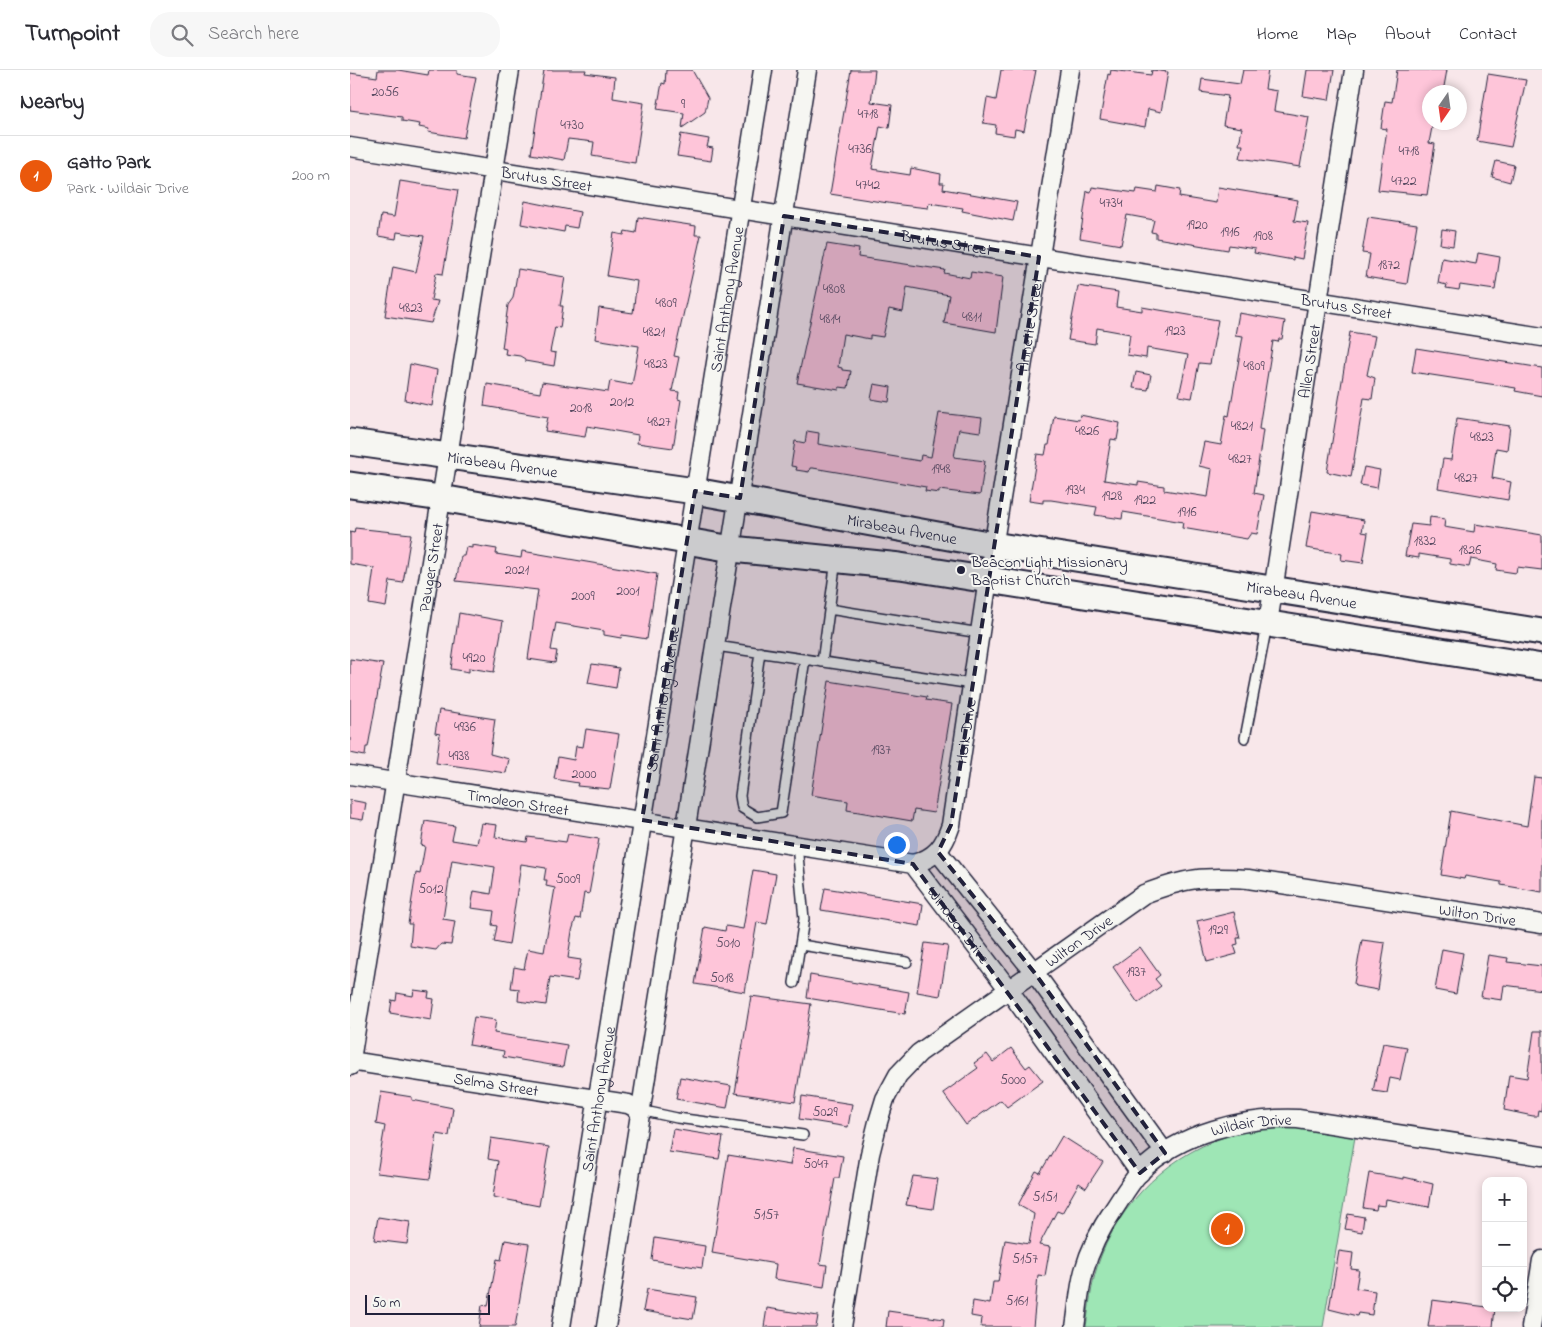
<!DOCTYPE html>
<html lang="en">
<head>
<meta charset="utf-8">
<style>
	body { margin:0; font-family:"Indie Flower",sans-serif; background:#f7f7f7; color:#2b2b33 }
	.controls { position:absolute; right:15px; bottom:15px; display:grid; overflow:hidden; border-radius:10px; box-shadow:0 2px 8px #0003 }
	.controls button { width:45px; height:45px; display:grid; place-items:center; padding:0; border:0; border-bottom:1px solid #e1e1e2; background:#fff; color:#2b2b33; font:25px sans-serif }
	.compass { position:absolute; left:1072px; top:15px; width:45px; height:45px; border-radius:50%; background:#fff; box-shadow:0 2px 8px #0003; rotate:193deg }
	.scale { position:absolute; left:15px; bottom:12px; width:125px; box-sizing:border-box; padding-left:5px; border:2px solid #22223b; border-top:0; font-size:14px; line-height:18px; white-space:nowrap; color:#22223b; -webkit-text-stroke:4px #f6f6f2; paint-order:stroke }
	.you { position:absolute; left:546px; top:774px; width:18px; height:18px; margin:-12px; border:4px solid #fff; border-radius:50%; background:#1a73e8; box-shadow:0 0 0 8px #1a73e833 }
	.badge { display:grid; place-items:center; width:32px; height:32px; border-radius:50%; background:#ea580c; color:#fff; font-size:16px; font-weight:700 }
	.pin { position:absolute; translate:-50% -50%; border:2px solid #fff; box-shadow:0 1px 5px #0006 }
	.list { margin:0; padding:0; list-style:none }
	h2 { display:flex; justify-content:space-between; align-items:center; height:65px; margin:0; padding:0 20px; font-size:21px }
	h2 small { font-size:16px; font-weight:400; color:#7c7c81 }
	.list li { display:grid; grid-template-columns:32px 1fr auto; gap:15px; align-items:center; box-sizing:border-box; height:80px; padding:0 20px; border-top:1px solid #e1e1e2 }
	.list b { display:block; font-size:19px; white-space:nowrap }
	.list p { margin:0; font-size:16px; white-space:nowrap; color:#7c7c81 }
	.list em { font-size:16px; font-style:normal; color:#7c7c81 }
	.icon { flex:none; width:28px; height:28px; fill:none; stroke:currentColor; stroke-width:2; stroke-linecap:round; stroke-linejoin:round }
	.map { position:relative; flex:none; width:1192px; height:1257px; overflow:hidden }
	header { display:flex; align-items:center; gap:30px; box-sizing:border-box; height:70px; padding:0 25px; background:#fff; border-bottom:1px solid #e1e1e2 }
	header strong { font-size:24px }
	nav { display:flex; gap:28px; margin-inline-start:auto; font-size:18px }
	.search { width:350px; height:45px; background:#f7f7f7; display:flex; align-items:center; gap:12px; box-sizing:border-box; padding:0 18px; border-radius:20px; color:#7c7c81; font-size:19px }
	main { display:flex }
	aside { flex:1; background:#fff }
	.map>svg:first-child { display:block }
	.green { fill:#9ee6b5; stroke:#608478 }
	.building { fill:#fec5d9; stroke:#22223b }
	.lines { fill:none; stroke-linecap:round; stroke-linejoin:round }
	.lane-casing { stroke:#22223b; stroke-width:12 }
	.street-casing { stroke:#22223b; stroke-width:21 }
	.secondary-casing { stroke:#22223b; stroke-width:29 }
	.lane { stroke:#f6f6f2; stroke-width:9 }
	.street { stroke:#f6f6f2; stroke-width:18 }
	.secondary { stroke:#f6f6f2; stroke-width:25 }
	.marked { fill:#22223b; fill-opacity:0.2; stroke:#22223b; stroke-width:4; stroke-dasharray:10 6; stroke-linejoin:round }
	.poi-dot { fill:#22223b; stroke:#f6f6f2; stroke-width:2 }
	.labels { text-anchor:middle; stroke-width:4; stroke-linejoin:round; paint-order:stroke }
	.number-label { font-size:14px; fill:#594b62 }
	.street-label { font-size:16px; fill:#22223b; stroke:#f6f6f2 }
	.poi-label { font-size:16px; fill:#22223b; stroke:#f6f6f2; text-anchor:start }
</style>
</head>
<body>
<header>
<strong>Turnpoint</strong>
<div class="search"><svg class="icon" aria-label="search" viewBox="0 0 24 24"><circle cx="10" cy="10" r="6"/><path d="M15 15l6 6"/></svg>Search here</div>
<nav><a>Home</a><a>Map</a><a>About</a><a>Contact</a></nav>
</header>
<main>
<aside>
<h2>Nearby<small></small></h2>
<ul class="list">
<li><span class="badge">1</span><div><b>Gatto Park</b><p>Park · Wildair Drive</p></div><em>200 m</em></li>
</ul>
</aside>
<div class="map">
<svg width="1192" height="1257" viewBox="0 0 1192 1257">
	<rect width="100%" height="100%" fill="#f8e7ea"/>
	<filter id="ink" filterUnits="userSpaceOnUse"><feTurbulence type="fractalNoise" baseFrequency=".02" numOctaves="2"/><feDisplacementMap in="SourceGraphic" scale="10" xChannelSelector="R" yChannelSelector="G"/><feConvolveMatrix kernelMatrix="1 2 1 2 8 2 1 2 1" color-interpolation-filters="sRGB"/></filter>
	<g filter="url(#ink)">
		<path class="green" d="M 937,1055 L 1006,1061 L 973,1257 L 736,1257 C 739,1237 741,1216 747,1197 C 768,1132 822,1080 888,1063 C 904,1058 920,1057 937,1055 Z"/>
		<path class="building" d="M 28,0 L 48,0 L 78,5 L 79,0 L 107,0 L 107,4 L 126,7 L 114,68 L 78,62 L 79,59 L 69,57 L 70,54 L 52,51 L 52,47 L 0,40 L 0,3 L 27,7 Z
			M 194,0 L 236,0 L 235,3 L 265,7 L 263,28 L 294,33 L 285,93 L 242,86 L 244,72 L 218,69 L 214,90 L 181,84 Z
			M 316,0 L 342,0 L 358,28 L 355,42 L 332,58 L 334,43 L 307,39 L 312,13 L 315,14 Z
			M 501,0 L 525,0 L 521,32 L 542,35 L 539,58 L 530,56 L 522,99 L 560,105 L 561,98 L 591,104 L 590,113 L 594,113 L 593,119 L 667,132 L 663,151 L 612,141 L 613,138 L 579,133 L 578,138 L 551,135 L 480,124 Z
			M 651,0 L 686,0 L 674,61 L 665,59 L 664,66 L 645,63 L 646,55 L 633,53 L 637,28 L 646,30 Z
			M 761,0 L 801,5 L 802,0 L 818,2 L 811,42 L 798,39 L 795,57 L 750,49 L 758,4 L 760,5 Z
			M 893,0 L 918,0 L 915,19 L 927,21 L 924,41 L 959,47 L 950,97 L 890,88 L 893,75 L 889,75 L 892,58 L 873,55 L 878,26 L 850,22 L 852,9 L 890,14 Z
			M 957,0 L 984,0 L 979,30 L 953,26 Z
			M 1047,0 L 1097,0 L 1093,22 L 1080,22 L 1080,52 L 1083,52 L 1079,73 L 1085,74 L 1077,125 L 1028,120 L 1037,59 L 1031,58 L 1035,31 L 1042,32 Z
			M 1138,4 L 1176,10 L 1161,77 L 1127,71 Z
			M 331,64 L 359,69 L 357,77 L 363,78 L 361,91 L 327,86 Z
			M 1146,91 L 1164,95 L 1160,112 L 1142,107 Z
			M 50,111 L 108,120 L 93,204 L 86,203 L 81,230 L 88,231 L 81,253 L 35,246 L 43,197 L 66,202 L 74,166 L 47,162 L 46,169 L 28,166 L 31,145 L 44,147 Z
			M 808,116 L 830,120 L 829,127 L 866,133 L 868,117 L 948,130 L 944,151 L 958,153 L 952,189 L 943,187 L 943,190 L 904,183 L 905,179 L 879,175 L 878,180 L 806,168 L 806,163 L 801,162 L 804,150 L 777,145 L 771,175 L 730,168 L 737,121 L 741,122 L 742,117 L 786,123 L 787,119 L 807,122 Z
			M 175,131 L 230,142 L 227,158 L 215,156 L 214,162 L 171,154 Z
			M 288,147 L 346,156 L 345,165 L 351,165 L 324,286 L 329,287 L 322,321 L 329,322 L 328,329 L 331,330 L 323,378 L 287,373 L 288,365 L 237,356 L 235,367 L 195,361 L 198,347 L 134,336 L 137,314 L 190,323 L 192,312 L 258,322 L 260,311 L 282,315 L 289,276 L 245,269 L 249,238 L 283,243 L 287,211 L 257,206 L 264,163 L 274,165 L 275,161 L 286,163 Z
			M 1018,147 L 1067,154 L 1057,214 L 1016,207 L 1020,184 L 1012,183 Z
			M 1092,159 L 1105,161 L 1103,176 L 1090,174 Z
			M 477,174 L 509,179 L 508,187 L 595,200 L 594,203 L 620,208 L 621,202 L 653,207 L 646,262 L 594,253 L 599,225 L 557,217 L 553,242 L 539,239 L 533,267 L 520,265 L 520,269 L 493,264 L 488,297 L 492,298 L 492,300 L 501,301 L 498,318 L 489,317 L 489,320 L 447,313 Z
			M 1128,183 L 1150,187 L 1145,220 L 1110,215 L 1109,220 L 1096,218 L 1097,215 L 1088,213 L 1092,188 L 1126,194 Z
			M 168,199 L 215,207 L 210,236 L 213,236 L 210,258 L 205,257 L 200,282 L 206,283 L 204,296 L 175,291 L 175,289 L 170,286 L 155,284 L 156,279 L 152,278 L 158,235 L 163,228 Z
			M 728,216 L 768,222 L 766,237 L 792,241 L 792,237 L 868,250 L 860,294 L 849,293 L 842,328 L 829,326 L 838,285 L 797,278 L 796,288 L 777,285 L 780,264 L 747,258 L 745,274 L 718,270 Z
			M 889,243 L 935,251 L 932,269 L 929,269 L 928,272 L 923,271 L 910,351 L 909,359 L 913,360 L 904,423 L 914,425 L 907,464 L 901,463 L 897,469 L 832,458 L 833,452 L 773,442 L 772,449 L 745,445 L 747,437 L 701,430 L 693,430 L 693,433 L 679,431 L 687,384 L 695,385 L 697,375 L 699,375 L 704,346 L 729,350 L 730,345 L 770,353 L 767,370 L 761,369 L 754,410 L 788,415 L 788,412 L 814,416 L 814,420 L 858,427 L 862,399 L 849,396 L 854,372 L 871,375 L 876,345 L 879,346 L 893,266 L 885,265 Z
			M 1000,262 L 1025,266 L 1017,305 L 1025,308 L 1022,329 L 1014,328 L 1001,407 L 977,402 Z
			M 1066,278 L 1192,298 L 1192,326 L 1165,321 L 1166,318 L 1062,302 Z
			M 60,294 L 87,300 L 82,336 L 55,330 Z
			M 786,302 L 801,305 L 798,320 L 783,318 Z
			M 524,314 L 541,317 L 539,332 L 521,329 Z
			M 589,343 L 632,348 L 630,362 L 609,359 L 604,387 L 635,391 L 630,425 L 589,420 L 589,423 L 575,421 L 576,417 L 463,398 L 460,398 L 459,402 L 446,400 L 447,397 L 441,396 L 445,371 L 455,373 L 457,361 L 469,363 L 468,374 L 570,391 L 571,385 L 581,387 Z
			M 1107,348 L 1160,356 L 1157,380 L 1146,378 L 1142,408 L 1161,412 L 1158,430 L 1088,418 L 1093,389 L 1101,390 Z
			M 1014,397 L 1030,400 L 1027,418 L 1010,415 Z
			M 962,441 L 1014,450 L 1012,462 L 1018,463 L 1013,493 L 991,490 L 992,484 L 956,478 Z
			M 1080,447 L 1095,449 L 1094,457 L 1124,462 L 1125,454 L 1192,465 L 1192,500 L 1167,497 L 1166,503 L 1146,500 L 1147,494 L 1121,489 L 1119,497 L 1100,494 L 1100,489 L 1069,484 L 1069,488 L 1055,486 L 1061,454 L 1079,456 Z
			M 5,458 L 61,464 L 53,513 L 40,511 L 36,537 L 19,534 L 24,498 L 0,494 L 0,462 L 4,463 Z
			M 122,475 L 147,479 L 146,484 L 171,488 L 172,481 L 307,504 L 297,569 L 272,565 L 271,568 L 254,565 L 254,561 L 206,553 L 201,580 L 207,581 L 205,593 L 178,589 L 188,520 L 106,511 L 111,486 L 114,486 L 116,477 L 122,478 Z
			M 109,543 L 153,551 L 144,602 L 119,598 L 119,602 L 101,599 Z
			M 0,589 L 33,594 L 18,677 L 16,677 L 15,686 L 0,683 Z
			M 242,594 L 269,598 L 266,618 L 238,613 Z
			M 479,611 L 577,627 L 576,630 L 602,634 L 584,743 L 564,740 L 562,751 L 497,740 L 498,731 L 461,725 Z
			M 89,640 L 145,649 L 140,684 L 159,689 L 156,703 L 86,693 L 90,664 L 85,663 Z
			M 236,659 L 269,664 L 260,719 L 227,716 L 228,713 L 204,709 L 208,687 L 224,690 L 226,676 L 233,677 Z
			M 1184,707 L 1192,708 L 1192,822 L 1151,815 L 1151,812 L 1115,806 L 1114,809 L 1091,805 L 1101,741 L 1177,756 Z
			M 0,730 L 16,733 L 13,750 L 0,748 Z
			M 75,751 L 105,756 L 102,770 L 127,774 L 131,753 L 147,755 L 145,767 L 177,772 L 178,767 L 216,772 L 218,764 L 249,769 L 239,824 L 234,823 L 230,849 L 226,848 L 222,861 L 218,888 L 231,890 L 227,911 L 200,907 L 196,935 L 168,931 L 169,919 L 161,918 L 164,897 L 174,899 L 178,879 L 194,882 L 205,818 L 196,816 L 197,810 L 194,810 L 196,798 L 171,794 L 159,875 L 144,872 L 147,856 L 142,855 L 144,841 L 121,838 L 124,821 L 141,824 L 145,797 L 102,790 L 93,849 L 105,851 L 101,875 L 91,874 L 86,880 L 60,876 L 62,854 L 58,854 L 66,803 L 70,804 L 75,776 L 71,775 Z
			M 403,800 L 426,804 L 417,854 L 407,852 L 395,922 L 345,914 L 355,857 L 375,861 L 376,856 L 393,859 Z
			M 475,818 L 573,834 L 570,856 L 471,840 Z
			M 884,842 L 890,868 L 887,868 L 888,874 L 884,875 L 887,884 L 857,892 L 847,851 Z
			M 1012,870 L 1035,873 L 1028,920 L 1005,916 L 1004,913 Z
			M 575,873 L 598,876 L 590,926 L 567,922 Z
			M 790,877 L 810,905 L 805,909 L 811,916 L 788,933 L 763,897 Z
			M 1092,879 L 1113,883 L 1106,924 L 1085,920 Z
			M 1138,885 L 1158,888 L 1157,892 L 1192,896 L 1192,920 L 1154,915 L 1152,930 L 1131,927 Z
			M 460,905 L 559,922 L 555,944 L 457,928 Z
			M 64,920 L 79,922 L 78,928 L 84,929 L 81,950 L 40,943 L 42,930 L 46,931 L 47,923 L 63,926 Z
			M 401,926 L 461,934 L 445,1032 L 385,1023 Z
			M 124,947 L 146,950 L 144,963 L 217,975 L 213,997 L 153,987 L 154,981 L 119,975 Z
			M 1184,961 L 1192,961 L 1192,1032 L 1191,1041 L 1188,1040 L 1187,1046 L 1183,1046 L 1154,1040 L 1159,1005 L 1177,1008 Z
			M 1033,973 L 1057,977 L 1050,1010 L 1040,1008 L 1037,1023 L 1023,1021 Z
			M 661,978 L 676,998 L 680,995 L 693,1011 L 657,1037 L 651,1030 L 616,1055 L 593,1023 L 628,998 L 624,993 L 637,984 L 643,992 Z
			M 330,1007 L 381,1016 L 377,1038 L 326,1029 Z
			M 31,1022 L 62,1027 L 62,1030 L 103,1038 L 99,1066 L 87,1064 L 80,1109 L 27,1103 L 35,1056 L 26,1054 Z
			M 452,1026 L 502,1034 L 498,1057 L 449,1049 Z
			M 323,1059 L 373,1067 L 369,1089 L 319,1082 Z
			M 712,1066 L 753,1092 L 736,1118 L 729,1113 L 712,1143 L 707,1141 L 689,1175 L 700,1177 L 695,1206 L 688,1205 L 683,1257 L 631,1257 L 632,1248 L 621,1246 L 623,1231 L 640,1234 L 643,1212 L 648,1212 L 655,1170 L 679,1174 L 684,1144 L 668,1135 L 686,1101 L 690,1103 Z
			M 141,1068 L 199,1077 L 189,1136 L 143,1127 L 148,1091 L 138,1089 Z
			M 443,1078 L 493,1086 L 489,1108 L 485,1108 L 470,1194 L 477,1195 L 474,1217 L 424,1209 L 426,1194 L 362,1183 L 378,1085 L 440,1095 Z
			M 1019,1103 L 1054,1109 L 1054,1107 L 1083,1114 L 1079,1137 L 1036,1129 L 1035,1136 L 1027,1135 L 1026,1140 L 1013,1138 Z
			M 563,1106 L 588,1109 L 583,1139 L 556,1135 Z
			M 998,1144 L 1014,1147 L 1012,1162 L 995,1159 Z
			M 28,1147 L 60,1152 L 57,1174 L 24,1170 Z
			M 305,1168 L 355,1176 L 352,1198 L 302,1190 Z
			M 155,1170 L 179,1174 L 165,1257 L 129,1257 L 132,1235 L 138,1236 L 147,1189 L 151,1190 Z
			M 989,1181 L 1003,1183 L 1001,1199 L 1009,1200 L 1006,1218 L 1025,1221 L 1022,1245 L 1008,1243 L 1007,1246 L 979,1239 Z
			M 297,1219 L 347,1227 L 343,1249 L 293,1241 Z
			M 1082,1230 L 1145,1238 L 1143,1257 L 1078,1257 Z
			M 417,1238 L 468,1246 L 466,1257 L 414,1257 Z
			M 538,1241 L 594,1249 L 593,1257 L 536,1257 Z"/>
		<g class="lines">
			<g class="lane-casing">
				<path id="lane" d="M 479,539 L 630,563
					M 366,576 L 622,614
					M 410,582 L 390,726 L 392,738 L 407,747 L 431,743 L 455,589
					M 472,592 L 486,490
					M 895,668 L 917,555
					M 451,875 L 557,892
					M 444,913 L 454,849 L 447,775
					M 290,1040 L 327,1048 L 453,1065"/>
			</g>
			<g class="street-casing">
				<g id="street">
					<path id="s1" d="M 0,77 L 1192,267"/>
					<path id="s2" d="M 918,553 L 1004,0"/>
					<path id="s3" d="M 0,705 L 563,794 L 659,920 L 790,1103"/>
					<path d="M 588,782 L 684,902 L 815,1083"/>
					<path id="s4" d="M 563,794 C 586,788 594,776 601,755 L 638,509 L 720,0"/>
					<path id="s5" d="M 0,991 L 278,1034 L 290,1040"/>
					<path id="s6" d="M 0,996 L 160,0"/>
					<path id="s7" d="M 211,1257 L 413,0"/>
					<path d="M 256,1257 L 457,0"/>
					<path id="s8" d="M 492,1257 L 520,1084 L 528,1052 L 535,1029 L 548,1005 L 569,983 L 794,824 C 836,808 853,806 898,809 L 1192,854"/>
					<path id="s9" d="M 725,1257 C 728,1239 729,1219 734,1201 C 740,1179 751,1158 764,1139 C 772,1127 780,1113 790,1102 C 830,1062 894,1047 948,1049 L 1192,1086"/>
					<path d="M 1181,1257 L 1192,1190"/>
				</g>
			</g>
			<g class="secondary-casing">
				<g id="secondary">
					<path id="s10" d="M 0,372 L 345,421 L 643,475 L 1192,562"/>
					<path d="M 0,415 L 91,428 L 382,479 L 550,496 L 1192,597"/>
				</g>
			</g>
			<use href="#lane" class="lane"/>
			<use href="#street" class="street"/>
			<use href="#secondary" class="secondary"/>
		</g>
	</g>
	<path class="marked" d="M 434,146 L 689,187 L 601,755 L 588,782 L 684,902 L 815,1083 L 790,1103 L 563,794 L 292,750 L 345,421 L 390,428 Z"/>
	<circle class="poi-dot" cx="611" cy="500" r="5"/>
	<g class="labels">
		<g class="number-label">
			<text x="35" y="26">2056</text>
			<text x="333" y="38">9</text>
			<text x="518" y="48">4718</text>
			<text x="222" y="59">4730</text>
			<text x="510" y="83">4736</text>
			<text x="1059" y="85">4718</text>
			<text x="1054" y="115">4722</text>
			<text x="518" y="119">4742</text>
			<text x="761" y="137">4734</text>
			<text x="847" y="159">1920</text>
			<text x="880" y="166">1916</text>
			<text x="913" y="170">1908</text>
			<text x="1039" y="199">1872</text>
			<text x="484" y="223">4808</text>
			<text x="316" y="237">4809</text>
			<text x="61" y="242">4823</text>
			<text x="622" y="251">4811</text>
			<text x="480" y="253">4814</text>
			<text x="825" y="265">1923</text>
			<text x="304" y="266">4821</text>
			<text x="306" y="298">4823</text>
			<text x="904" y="300">4809</text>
			<text x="272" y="336">2012</text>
			<text x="231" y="342">2018</text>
			<text x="309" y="356">4827</text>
			<text x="892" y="360">4821</text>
			<text x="737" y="365">4826</text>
			<text x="1132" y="371">4823</text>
			<text x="890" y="393">4827</text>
			<text x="591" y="403">1948</text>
			<text x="1116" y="412">4827</text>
			<text x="725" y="424">1934</text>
			<text x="762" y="430">1928</text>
			<text x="795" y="434">1922</text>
			<text x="837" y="446">1916</text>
			<text x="1075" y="475">1832</text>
			<text x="1120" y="484">1826</text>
			<text x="167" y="504">2021</text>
			<text x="278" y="525">2001</text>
			<text x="233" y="530">2009</text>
			<text x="124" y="592">4920</text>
			<text x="115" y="661">4936</text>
			<text x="531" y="684">1937</text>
			<text x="109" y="690">4938</text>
			<text x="234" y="708">2000</text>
			<text x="218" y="813">5009</text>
			<text x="81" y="823">5012</text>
			<text x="868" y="864">1929</text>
			<text x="378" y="877">5010</text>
			<text x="786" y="906">1937</text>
			<text x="372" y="912">5018</text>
			<text x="663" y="1014">5000</text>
			<text x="475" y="1046">5029</text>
			<text x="466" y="1098">5047</text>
			<text x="695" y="1131">5151</text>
			<text x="416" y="1149">5157</text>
			<text x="675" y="1193">5157</text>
			<text x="667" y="1235">5161</text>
		</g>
		<g class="street-label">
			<text dy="6" stroke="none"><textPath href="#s1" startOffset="199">Brutus Street</textPath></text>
			<text dy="6" stroke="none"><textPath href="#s1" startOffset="604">Brutus Street</textPath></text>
			<text dy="6" stroke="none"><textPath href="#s7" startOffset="1041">Saint Anthony Avenue</textPath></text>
			<text dy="6" stroke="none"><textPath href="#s1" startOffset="1009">Brutus Street</textPath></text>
			<text dy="6" stroke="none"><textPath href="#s4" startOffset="564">Annette Street</textPath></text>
			<text dy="6" stroke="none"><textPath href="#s2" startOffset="265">Allen Street</textPath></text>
			<text dy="6" stroke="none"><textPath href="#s10" startOffset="154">Mirabeau Avenue</textPath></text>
			<text dy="6" stroke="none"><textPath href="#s10" startOffset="559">Mirabeau Avenue</textPath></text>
			<text dy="6" stroke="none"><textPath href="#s6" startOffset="505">Pauger Street</textPath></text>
			<text dy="6" stroke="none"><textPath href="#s10" startOffset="964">Mirabeau Avenue</textPath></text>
			<text dy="6" stroke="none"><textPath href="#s7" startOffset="636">Saint Anthony Avenue</textPath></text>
			<text dy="6" stroke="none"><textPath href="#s4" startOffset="152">Haik Drive</textPath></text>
			<text dy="6" stroke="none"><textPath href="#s3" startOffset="170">Timoleon Street</textPath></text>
			<text dy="6" stroke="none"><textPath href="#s8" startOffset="904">Wilton Drive</textPath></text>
			<text dy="6" stroke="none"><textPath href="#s3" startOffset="646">Windsor Drive</textPath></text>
			<text dy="6" stroke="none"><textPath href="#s8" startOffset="485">Wilton Drive</textPath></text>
			<text dy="6" stroke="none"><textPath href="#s5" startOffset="148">Selma Street</textPath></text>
			<text dy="6" stroke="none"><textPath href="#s7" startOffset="231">Saint Anthony Avenue</textPath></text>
			<text dy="6" stroke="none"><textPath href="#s9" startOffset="295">Wildair Drive</textPath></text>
		</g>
		<g class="poi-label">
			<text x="621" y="497">Beacon Light Missionary<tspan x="621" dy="18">Baptist Church</tspan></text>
		</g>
	</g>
</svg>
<div class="controls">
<button>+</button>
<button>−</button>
<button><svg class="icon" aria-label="locate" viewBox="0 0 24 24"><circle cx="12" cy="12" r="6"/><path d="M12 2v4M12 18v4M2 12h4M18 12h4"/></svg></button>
</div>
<svg class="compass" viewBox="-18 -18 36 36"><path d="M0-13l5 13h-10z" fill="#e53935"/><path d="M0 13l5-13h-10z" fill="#7c7c81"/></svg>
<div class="scale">50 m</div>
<div class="you"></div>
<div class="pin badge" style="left:877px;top:1159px">1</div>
</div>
</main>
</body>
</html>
